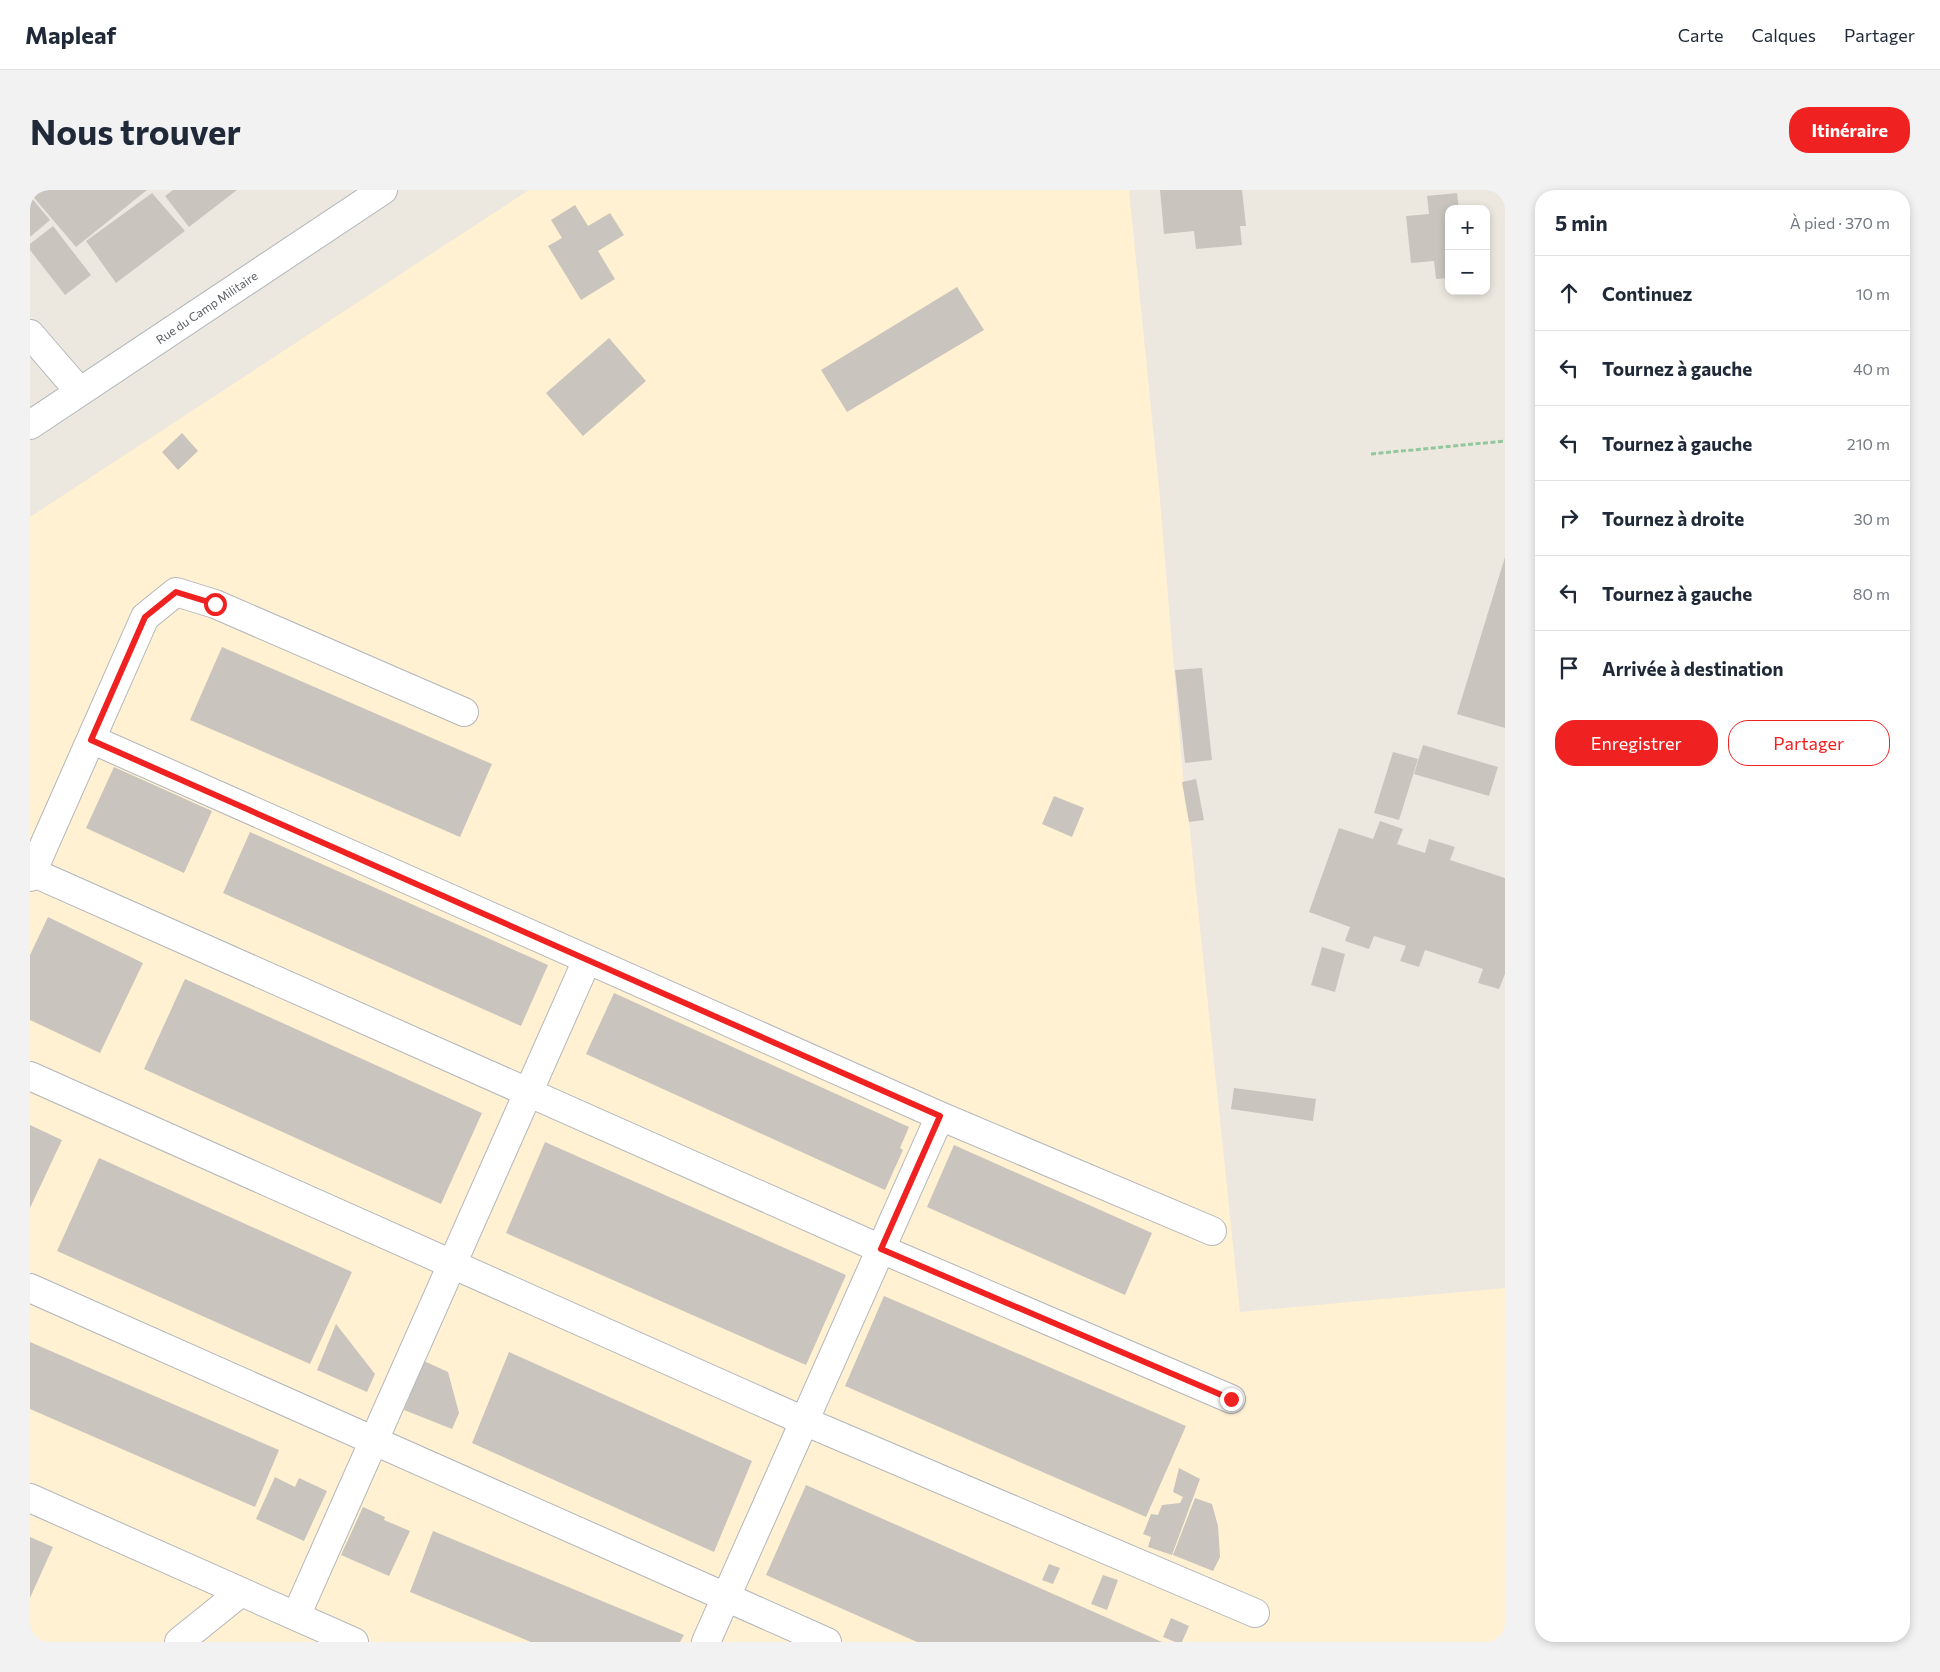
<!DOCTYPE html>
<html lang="fr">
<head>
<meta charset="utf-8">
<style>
	body { margin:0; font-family:Commissioner,sans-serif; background:#f2f2f3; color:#1f2937 }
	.controls { position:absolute; right:15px; top:15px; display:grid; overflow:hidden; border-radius:10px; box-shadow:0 2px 8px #0003 }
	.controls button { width:45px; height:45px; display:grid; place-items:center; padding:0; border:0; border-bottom:1px solid #e0e1e3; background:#fff; color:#1f2937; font:25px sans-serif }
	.stop { position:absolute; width:15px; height:15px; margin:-11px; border:4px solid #f02221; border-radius:50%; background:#fff }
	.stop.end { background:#f02221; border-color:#fff; box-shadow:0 1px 5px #0008 }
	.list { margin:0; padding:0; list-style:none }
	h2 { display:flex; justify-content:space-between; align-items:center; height:65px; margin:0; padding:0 20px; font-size:21px }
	h2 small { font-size:16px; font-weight:400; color:#747a83 }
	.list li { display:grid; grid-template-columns:32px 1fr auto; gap:15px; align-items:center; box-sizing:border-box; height:75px; padding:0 20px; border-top:1px solid #e0e1e3 }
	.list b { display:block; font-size:19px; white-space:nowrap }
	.list em { font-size:16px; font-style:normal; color:#747a83 }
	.actions { display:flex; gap:10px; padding:15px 20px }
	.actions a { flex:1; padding:11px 0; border:1px solid #f02221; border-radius:20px; text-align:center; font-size:18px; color:#f02221 }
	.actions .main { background:#f02221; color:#fff }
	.icon { flex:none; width:28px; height:28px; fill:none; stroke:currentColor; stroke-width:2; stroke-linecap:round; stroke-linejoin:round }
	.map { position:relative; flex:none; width:1475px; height:1452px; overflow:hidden; border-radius:20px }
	header { display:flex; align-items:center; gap:30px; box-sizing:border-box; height:70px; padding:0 25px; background:#fff; border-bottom:1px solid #e0e1e3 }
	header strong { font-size:24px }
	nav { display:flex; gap:28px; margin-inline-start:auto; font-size:18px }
	.intro { display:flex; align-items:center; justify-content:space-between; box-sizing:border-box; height:120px; padding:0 30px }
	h1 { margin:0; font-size:35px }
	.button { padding:12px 22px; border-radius:20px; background:#f02221; color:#fff; font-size:18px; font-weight:700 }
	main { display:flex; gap:30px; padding:0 30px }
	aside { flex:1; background:#fff; border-radius:20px; box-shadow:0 2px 8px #0003 }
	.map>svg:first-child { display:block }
	.commercial { fill:#fff1d1 }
	.building { fill:#c9c5be }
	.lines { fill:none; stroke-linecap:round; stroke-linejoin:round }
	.minor-casing { stroke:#b2b6bb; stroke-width:30 }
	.path { stroke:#92c79d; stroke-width:3; stroke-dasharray:5 2.5; stroke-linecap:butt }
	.minor { stroke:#fff; stroke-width:28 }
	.route { stroke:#f02221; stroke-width:6 }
	.labels { text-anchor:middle; stroke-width:4.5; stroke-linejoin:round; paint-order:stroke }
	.street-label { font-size:12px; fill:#585d61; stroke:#fff }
</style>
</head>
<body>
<header>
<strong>Mapleaf</strong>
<nav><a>Carte</a><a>Calques</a><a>Partager</a></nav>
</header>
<div class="intro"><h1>Nous trouver</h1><a class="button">Itinéraire</a></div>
<main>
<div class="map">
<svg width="1475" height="1452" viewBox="0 0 1475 1452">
	<rect width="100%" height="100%" fill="#ece8df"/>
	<path class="commercial" d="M 499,0 L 1099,0 L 1129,298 L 1155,611 L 1159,632 L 1210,1122 L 1475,1098 L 1475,1452 L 0,1452 L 0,327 Z"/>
	<path class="building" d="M 0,0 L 117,0 L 46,57 L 0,3 Z
		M 143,0 L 207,0 L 159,37 L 135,6 Z
		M 1130,0 L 1212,0 L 1216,36 L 1210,36 L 1212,55 L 1166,59 L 1164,41 L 1134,44 Z
		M 122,3 L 155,41 L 86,93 L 56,51 Z
		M 1427,3 L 1429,19 L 1419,19 L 1419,88 L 1406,89 L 1404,71 L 1381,73 L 1376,26 L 1399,24 L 1397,6 Z
		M 0,6 L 20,30 L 0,47 Z
		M 545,15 L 558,36 L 580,23 L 594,45 L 568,61 L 585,89 L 551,110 L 518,56 L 532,48 L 521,30 Z
		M 23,36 L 61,85 L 35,105 L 0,60 L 0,54 Z
		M 927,97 L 954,140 L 817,222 L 791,180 Z
		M 579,148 L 616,191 L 553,246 L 516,203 Z
		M 152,243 L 168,261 L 148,280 L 132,262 Z
		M 1475,367 L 1475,538 L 1427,524 Z
		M 192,457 L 462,574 L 430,647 L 160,530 Z
		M 1172,478 L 1182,570 L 1155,573 L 1145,480 Z
		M 1393,555 L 1468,577 L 1459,606 L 1384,584 Z
		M 1363,562 L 1388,569 L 1369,630 L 1344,623 Z
		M 84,577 L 182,621 L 154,683 L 56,638 Z
		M 1166,589 L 1174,630 L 1159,632 L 1152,592 Z
		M 1024,606 L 1054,618 L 1042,647 L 1012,634 Z
		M 1350,631 L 1373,639 L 1367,654 L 1395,663 L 1399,649 L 1425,657 L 1420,670 L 1475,688 L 1475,784 L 1469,799 L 1448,793 L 1453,779 L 1395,760 L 1389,777 L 1370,771 L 1376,756 L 1344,746 L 1339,759 L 1315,751 L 1320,737 L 1279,722 L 1309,638 L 1343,649 Z
		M 220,642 L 518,775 L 491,836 L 193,703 Z
		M 18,727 L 113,773 L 70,863 L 0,830 L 0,765 Z
		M 1292,757 L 1315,764 L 1305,802 L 1281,795 Z
		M 155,789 L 452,923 L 411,1014 L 114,879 Z
		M 584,803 L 879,937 L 870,958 L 873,960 L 855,1000 L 556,864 Z
		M 1204,898 L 1286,909 L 1283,931 L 1201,919 Z
		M 0,935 L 32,950 L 0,1018 Z
		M 515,952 L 816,1085 L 776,1175 L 476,1043 Z
		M 924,955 L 1122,1043 L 1095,1105 L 897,1017 Z
		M 69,968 L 322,1082 L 280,1174 L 27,1061 Z
		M 854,1106 L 1156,1236 L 1116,1327 L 815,1196 Z
		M 306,1134 L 345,1184 L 337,1202 L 287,1180 Z
		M 0,1152 L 249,1260 L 225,1317 L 0,1219 Z
		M 479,1162 L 722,1271 L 684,1362 L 442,1253 Z
		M 394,1171 L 418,1182 L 429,1223 L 422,1239 L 374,1220 Z
		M 1149,1278 L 1170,1289 L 1142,1365 L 1118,1357 L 1121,1347 L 1113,1344 L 1121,1324 L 1128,1325 L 1132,1315 L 1150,1313 L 1153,1307 L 1143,1302 Z
		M 245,1287 L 265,1297 L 269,1288 L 297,1301 L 274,1351 L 226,1329 Z
		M 776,1295 L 1132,1452 L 887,1452 L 736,1385 Z
		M 1165,1308 L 1182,1314 L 1188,1336 L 1190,1367 L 1183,1381 L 1143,1365 Z
		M 333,1317 L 355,1327 L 354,1330 L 380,1341 L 359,1386 L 311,1365 Z
		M 403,1341 L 654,1445 L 650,1452 L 501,1452 L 380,1402 Z
		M 0,1347 L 23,1357 L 0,1408 Z
		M 1019,1374 L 1030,1378 L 1023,1394 L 1012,1390 Z
		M 1073,1385 L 1088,1390 L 1077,1420 L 1061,1414 Z
		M 1141,1428 L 1159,1436 L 1152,1452 L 1145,1452 L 1133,1447 Z"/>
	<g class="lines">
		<g class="minor-casing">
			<path id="minor" d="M 0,144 L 50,202
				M 0,235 L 353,0
				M 61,549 L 910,926 L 1182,1041
				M 2,682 L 851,1059 L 1201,1209
				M 0,687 L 115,427 L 146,402 L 185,414 L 434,522
				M 0,886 L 774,1231 L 1225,1423
				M 0,1098 L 797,1452
				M 0,1308 L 324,1452
				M 266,1426 L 557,770
				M 149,1452 L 211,1402
				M 676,1452 L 910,926"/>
		</g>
		<path class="path" d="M 1341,264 L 1475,251"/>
		<use href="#minor" class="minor"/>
	</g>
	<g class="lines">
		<path class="route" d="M 185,414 L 146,402 L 115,427 L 61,550 L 910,926 L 851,1059 L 1201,1209"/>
	</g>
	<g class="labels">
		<g class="street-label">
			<text transform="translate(177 118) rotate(-34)" y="4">Rue du Camp Militaire</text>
		</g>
	</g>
</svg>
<div class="controls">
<button>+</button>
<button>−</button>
</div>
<div class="stop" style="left:185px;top:414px"></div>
<div class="stop end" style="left:1201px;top:1209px"></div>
</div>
<aside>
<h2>5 min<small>À pied · 370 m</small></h2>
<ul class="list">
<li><svg class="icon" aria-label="ahead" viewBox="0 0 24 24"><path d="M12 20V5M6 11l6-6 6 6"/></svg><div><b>Continuez</b></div><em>10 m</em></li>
<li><svg class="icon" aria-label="left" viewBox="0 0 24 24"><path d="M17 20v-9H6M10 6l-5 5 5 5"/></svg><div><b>Tournez à gauche</b></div><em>40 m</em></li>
<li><svg class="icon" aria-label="left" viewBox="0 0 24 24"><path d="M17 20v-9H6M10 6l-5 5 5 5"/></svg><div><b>Tournez à gauche</b></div><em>210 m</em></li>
<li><svg class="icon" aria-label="right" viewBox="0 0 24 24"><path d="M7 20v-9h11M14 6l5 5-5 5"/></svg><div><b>Tournez à droite</b></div><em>30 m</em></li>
<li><svg class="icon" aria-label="left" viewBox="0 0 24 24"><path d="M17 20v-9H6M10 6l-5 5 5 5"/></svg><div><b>Tournez à gauche</b></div><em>80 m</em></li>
<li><svg class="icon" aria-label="arrive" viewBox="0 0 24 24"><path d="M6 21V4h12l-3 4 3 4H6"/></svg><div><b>Arrivée à destination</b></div></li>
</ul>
<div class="actions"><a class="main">Enregistrer</a><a>Partager</a></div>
</aside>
</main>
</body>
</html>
